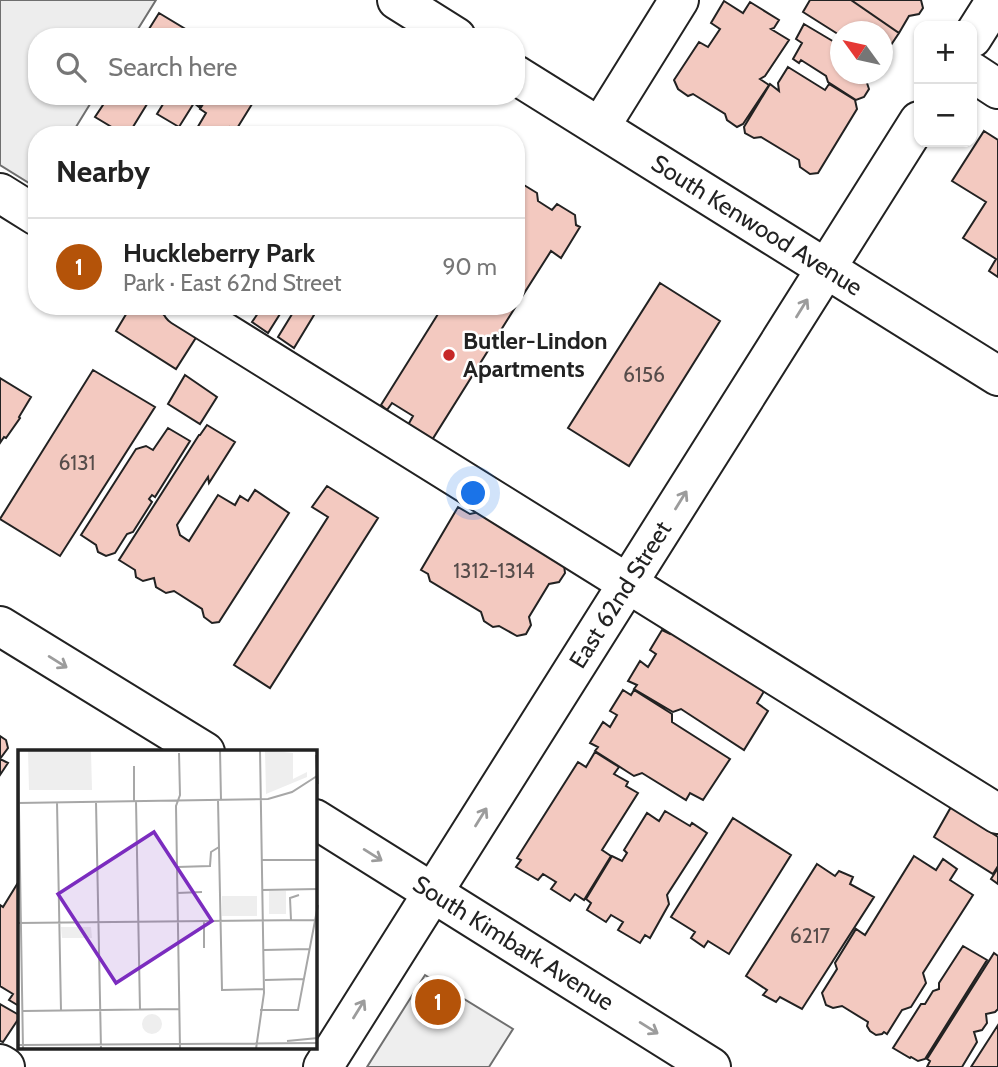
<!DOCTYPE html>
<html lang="en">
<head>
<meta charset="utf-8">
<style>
	body { margin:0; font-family:Cabin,sans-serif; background:#f6f6f6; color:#222 }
	.controls { position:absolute; right:21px; top:21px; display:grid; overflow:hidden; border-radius:14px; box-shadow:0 2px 5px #0004 }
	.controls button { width:63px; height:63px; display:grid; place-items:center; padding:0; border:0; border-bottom:2px solid #e0e0e0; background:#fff; color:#222; font:35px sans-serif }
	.compass { position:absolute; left:830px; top:21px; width:63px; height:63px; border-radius:50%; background:#fff; box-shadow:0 2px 5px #0004; rotate:303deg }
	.you { position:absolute; left:474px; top:494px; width:24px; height:24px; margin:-18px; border:5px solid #fff; border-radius:50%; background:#1a73e8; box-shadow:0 0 0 10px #1a73e833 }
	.badge { display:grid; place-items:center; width:46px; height:46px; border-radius:50%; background:#b45309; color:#fff; font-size:23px; font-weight:700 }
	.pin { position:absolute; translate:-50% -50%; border:4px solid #fff; box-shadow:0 2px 7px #0006 }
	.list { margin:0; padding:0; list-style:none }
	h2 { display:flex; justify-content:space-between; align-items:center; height:91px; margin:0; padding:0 28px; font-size:30px }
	h2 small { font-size:23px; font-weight:400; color:#767676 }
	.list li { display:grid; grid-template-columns:46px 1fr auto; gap:21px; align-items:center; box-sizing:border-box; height:98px; padding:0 28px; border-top:2px solid #e0e0e0 }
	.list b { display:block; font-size:26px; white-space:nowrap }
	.list p { margin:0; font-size:23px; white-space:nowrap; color:#767676 }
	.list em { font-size:23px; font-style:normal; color:#767676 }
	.icon { flex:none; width:38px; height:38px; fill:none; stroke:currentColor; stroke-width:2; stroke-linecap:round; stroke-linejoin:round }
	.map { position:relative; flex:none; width:998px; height:1067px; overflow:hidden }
	.search { position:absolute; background:#fff; box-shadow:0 2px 5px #0004; left:28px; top:28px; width:497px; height:77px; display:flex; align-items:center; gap:18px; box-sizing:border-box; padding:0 24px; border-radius:28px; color:#767676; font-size:26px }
	.panel { position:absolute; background:#fff; box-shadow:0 2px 5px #0004; left:28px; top:126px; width:497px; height:189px; border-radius:28px }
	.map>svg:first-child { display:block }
	.green { fill:#eee; stroke:#6f6f6f; stroke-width:2 }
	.parking { fill:#ededed; stroke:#6f6f6f; stroke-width:2 }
	.building { fill:#f3c9c0; stroke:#222; stroke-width:2 }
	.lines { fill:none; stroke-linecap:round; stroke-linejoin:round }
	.minor-casing { stroke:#222; stroke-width:42 }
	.minor { stroke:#fff; stroke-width:38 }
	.oneway { stroke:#9c9c9c }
	.poi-dot { fill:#c62828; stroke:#fff; stroke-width:2.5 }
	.labels { text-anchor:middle; stroke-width:5; stroke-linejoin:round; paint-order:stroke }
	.number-label { font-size:21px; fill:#564c4a }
	.street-label { font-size:24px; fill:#222; stroke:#fff }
	.poi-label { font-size:24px; font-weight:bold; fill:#222; stroke:#fff; text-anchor:start }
	.inset-road { fill:none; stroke:#a7a7a7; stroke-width:2 }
	.view { fill:#7b2cbf; fill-opacity:0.15; stroke:#7b2cbf; stroke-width:3.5 }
	.inset-edge { fill:none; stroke:#222; stroke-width:3.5 }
</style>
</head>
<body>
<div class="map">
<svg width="998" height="1067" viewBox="0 0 998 1067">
	<rect width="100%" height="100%" fill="#fff"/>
	<path class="green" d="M 425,975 L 513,1029 L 489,1067 L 367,1067 Z"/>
	<path class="parking" d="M 0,0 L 156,0 L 133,37 L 37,37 L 37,96 L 95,96 L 71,135 L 37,135 L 37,188 L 0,165 Z"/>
	<path class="building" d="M 810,0 L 851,0 L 899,33 L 887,51 L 889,60 L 885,65 L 883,65 L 883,32 L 841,32 L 841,36 L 803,12 Z
		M 851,0 L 921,0 L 923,8 L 919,14 L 909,16 L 899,33 Z
		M 724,1 L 743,13 L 750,2 L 779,20 L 774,28 L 771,29 L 789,40 L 765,76 L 760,79 L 769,85 L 743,124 L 737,127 L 727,120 L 725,114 L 693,94 L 688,96 L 678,89 L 674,80 L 699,42 L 708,47 L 720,29 L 711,23 Z
		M 159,13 L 197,36 L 196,37 L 144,37 Z
		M 804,24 L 841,46 L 841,74 L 870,74 L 866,80 L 869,89 L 864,97 L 856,100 L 828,82 L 826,76 L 801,60 L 799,63 L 793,59 L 802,43 L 796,39 Z
		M 788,67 L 825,90 L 829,84 L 855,100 L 857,109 L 818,173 L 810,174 L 800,167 L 799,160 L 761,137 L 754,138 L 745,133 L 744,127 L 770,84 L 779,91 L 778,83 Z
		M 109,96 L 152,96 L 128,135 L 125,135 L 95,117 Z
		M 168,96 L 206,96 L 199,107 L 194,103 L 179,127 L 157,114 Z
		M 208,96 L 257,96 L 236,130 L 230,127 L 226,135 L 193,135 L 206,113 L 200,109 Z
		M 338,128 L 349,135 L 334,135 Z
		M 984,131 L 998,140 L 998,277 L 989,271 L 996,259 L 963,238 L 986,202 L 952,181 Z
		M 519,182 L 537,193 L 538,201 L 552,210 L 557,204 L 575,215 L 576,225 L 580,227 L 561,258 L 551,251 L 516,306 L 516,186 Z
		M 660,283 L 720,321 L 629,466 L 568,428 Z
		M 131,306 L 150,306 L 197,336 L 176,369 L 116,331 Z
		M 263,306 L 285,306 L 268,333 L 252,322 Z
		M 297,306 L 301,306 L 314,315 L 294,348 L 278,337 Z
		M 443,306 L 516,306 L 432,440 L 408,425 L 413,416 L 392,403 L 387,410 L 381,405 Z
		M 93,370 L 155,407 L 60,556 L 0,519 Z
		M 185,375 L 217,397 L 200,424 L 168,404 Z
		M 0,378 L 31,397 L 19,417 L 20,418 L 6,438 L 4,437 L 0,443 Z
		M 207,425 L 235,442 L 209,483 L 208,477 L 177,525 L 180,535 L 189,541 L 218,495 L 235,505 L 240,496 L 248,501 L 255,490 L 289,513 L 219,622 L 212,623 L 204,617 L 202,609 L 174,591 L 166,593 L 156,587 L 154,578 L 143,581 L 136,577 L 135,570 L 119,560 L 199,435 L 200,435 Z
		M 168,428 L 190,441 L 155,497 L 152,495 L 149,499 L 152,502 L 133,532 L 127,534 L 115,553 L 106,556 L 98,552 L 96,545 L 81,535 L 136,449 L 146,446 L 153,450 Z
		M 327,486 L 378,518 L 270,688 L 234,665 L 328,517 L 312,507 Z
		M 458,507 L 470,514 L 479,512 L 564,565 L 565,573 L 559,582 L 549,584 L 529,617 L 531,625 L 526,634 L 517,636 L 499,626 L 493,627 L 484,621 L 481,612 L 430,581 L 428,574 L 421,570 Z
		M 662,630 L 670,634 L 672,630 L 766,688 L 757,703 L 768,711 L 744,750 L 681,709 L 673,712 L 634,689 L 637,685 L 628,681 L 640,661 L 648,667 L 656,654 L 650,650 Z
		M 623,690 L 631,695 L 634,690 L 672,714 L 672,722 L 730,759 L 703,800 L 690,793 L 686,800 L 642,773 L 634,776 L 595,751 L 598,747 L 590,743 L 603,722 L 610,727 L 617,715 L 610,711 Z
		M 0,736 L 6,740 L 8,748 L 0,759 L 8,763 L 0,775 Z
		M 595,752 L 619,767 L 614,774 L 628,782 L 626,786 L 638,793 L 602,850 L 611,856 L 584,900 L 575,894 L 570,901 L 551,889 L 556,882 L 543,874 L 538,880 L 516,867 L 521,860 L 517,858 L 578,762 L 586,767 Z
		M 951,807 L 998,837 L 998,866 L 993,874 L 934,837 Z
		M 665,811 L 690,826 L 692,823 L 707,833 L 667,895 L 669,904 L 650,938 L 645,935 L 640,943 L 618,930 L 623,922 L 611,915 L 606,922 L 587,910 L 591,903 L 586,899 L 612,856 L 622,861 L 627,853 L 624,850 L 647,813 L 659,821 Z
		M 733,818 L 791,855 L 729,954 L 708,941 L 704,947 L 691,938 L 695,932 L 671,917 Z
		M 914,856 L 936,870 L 943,859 L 957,869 L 950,880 L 973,895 L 923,973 L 926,983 L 911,1007 L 902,1010 L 887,1034 L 884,1032 L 882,1034 L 876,1035 L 870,1031 L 867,1026 L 868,1022 L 842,1006 L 833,1008 L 826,1005 L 822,993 L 837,969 L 835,963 L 856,929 L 865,935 Z
		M 817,864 L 835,876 L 839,871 L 853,877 L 850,884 L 874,897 L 802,1009 L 780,997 L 776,1002 L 763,995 L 767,990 L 746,976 Z
		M 998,868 L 998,884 L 991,879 Z
		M 19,881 L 19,1006 L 9,1000 L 13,994 L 0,986 L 0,905 L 3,907 Z
		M 963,946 L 987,960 L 925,1059 L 918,1061 L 911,1057 L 910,1058 L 893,1048 L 921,1004 L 925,1004 L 933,991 L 939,989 L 939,983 Z
		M 994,953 L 998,956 L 998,1009 L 995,1012 L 986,1014 L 987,1023 L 982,1030 L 974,1032 L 977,1042 L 962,1067 L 927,1067 L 930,1061 L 927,1059 Z
		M 0,1004 L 19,1015 L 19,1018 L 3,1042 L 0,1041 Z
		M 998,1025 L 998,1067 L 971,1067 Z"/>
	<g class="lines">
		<g class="minor-casing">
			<g id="minor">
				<path d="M 397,0 L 456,37"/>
				<path d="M 972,38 L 996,0"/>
				<path d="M 972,72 L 998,89"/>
				<path id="s1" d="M 516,75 L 998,376"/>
				<path d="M 600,127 L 679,0"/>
				<path d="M 0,193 L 37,216"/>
				<path d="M 182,306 L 998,814"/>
				<path d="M 0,626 L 205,752"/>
				<path id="s2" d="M 315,819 L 711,1067"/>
				<path d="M 0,1064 L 5,1067"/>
				<path id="s3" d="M 323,1067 L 919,121"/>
			</g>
		</g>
		<use href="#minor" class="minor"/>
	</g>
	<defs><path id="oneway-shaft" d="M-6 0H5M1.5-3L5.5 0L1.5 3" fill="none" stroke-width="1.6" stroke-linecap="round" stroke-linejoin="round" transform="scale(1.75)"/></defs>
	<g class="oneway">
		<use href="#oneway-shaft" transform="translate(802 308) rotate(-58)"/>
		<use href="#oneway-shaft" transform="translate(681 500) rotate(-58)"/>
		<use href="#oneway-shaft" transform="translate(58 662) rotate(32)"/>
		<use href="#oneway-shaft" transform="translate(481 817) rotate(-58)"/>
		<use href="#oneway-shaft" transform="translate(373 855) rotate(32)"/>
		<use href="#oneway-shaft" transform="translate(359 1009) rotate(-58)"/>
		<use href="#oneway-shaft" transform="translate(649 1028) rotate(32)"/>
	</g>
	<circle class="poi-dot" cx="449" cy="355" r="7"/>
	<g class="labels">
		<g class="number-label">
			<text x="644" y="382">6156</text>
			<text x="77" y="470">6131</text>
			<text x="494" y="578">1312-1314</text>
			<text x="810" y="943">6217</text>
		</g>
		<g class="street-label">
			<text dy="8" stroke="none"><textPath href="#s1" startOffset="284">South Kenwood Avenue</textPath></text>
			<text dy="8" stroke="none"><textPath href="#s3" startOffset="558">East 62nd Street</textPath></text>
			<text dy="8" stroke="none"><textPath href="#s2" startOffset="234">South Kimbark Avenue</textPath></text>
		</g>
		<g class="poi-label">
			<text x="463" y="349">Butler-Lindon<tspan x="463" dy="28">Apartments</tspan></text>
		</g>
	</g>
	<g transform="translate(18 750)">
		<rect width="299" height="299" fill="#fff"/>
		<path d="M 247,0 L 275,3 L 275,29 L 289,22 L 289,27 L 248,44 ZM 6,1 L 6,0 L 73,1 L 74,40 L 11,40 L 10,1 ZM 251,141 L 268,141 L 268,164 L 251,164 ZM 204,146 L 239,146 L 239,166 L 204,166 ZM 43,177 L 73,177 L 74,188 L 44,188 ZM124 274a10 10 0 1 1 20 0a10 10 0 1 1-20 0Z" fill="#eee"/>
		<path class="inset-road" d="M 0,0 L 5,299M 202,0 L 203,50M 161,3 L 162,45 L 158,56 L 162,299M 298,5 L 300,34M 116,16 L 116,51M 200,50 L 204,240 L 246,239M 118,51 L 122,260M 39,52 L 43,261M 78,52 L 83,299M 0,53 L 250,49 L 274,42 L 299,26M 244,110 L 300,110M 159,117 L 192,116 L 193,102 L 201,97M 244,140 L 300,139M 159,143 L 184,142M 273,170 L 272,148 L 281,145M 186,171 L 186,198M 0,173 L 297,170M 246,200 L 292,199M 247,230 L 286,229M 242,260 L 280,260 L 300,155M 5,261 L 162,259M 269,291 L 300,288M 0,295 L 300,293M 238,299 L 246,243 L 242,0"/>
		<path class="view" d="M 136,82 L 194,171 L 98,233 L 40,144 Z"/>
		<rect width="299" height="299" class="inset-edge"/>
	</g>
</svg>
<div class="controls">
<button>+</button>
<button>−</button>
</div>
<svg class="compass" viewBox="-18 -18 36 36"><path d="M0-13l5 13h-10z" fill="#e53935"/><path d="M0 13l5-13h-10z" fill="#767676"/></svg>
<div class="you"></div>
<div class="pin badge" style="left:438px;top:1002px">1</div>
<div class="search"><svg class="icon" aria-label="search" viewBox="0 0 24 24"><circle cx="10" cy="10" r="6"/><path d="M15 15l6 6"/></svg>Search here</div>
<section class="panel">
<h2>Nearby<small></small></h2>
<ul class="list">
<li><span class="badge">1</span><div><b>Huckleberry Park</b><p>Park · East 62nd Street</p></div><em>90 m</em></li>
</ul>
</section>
</div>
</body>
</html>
